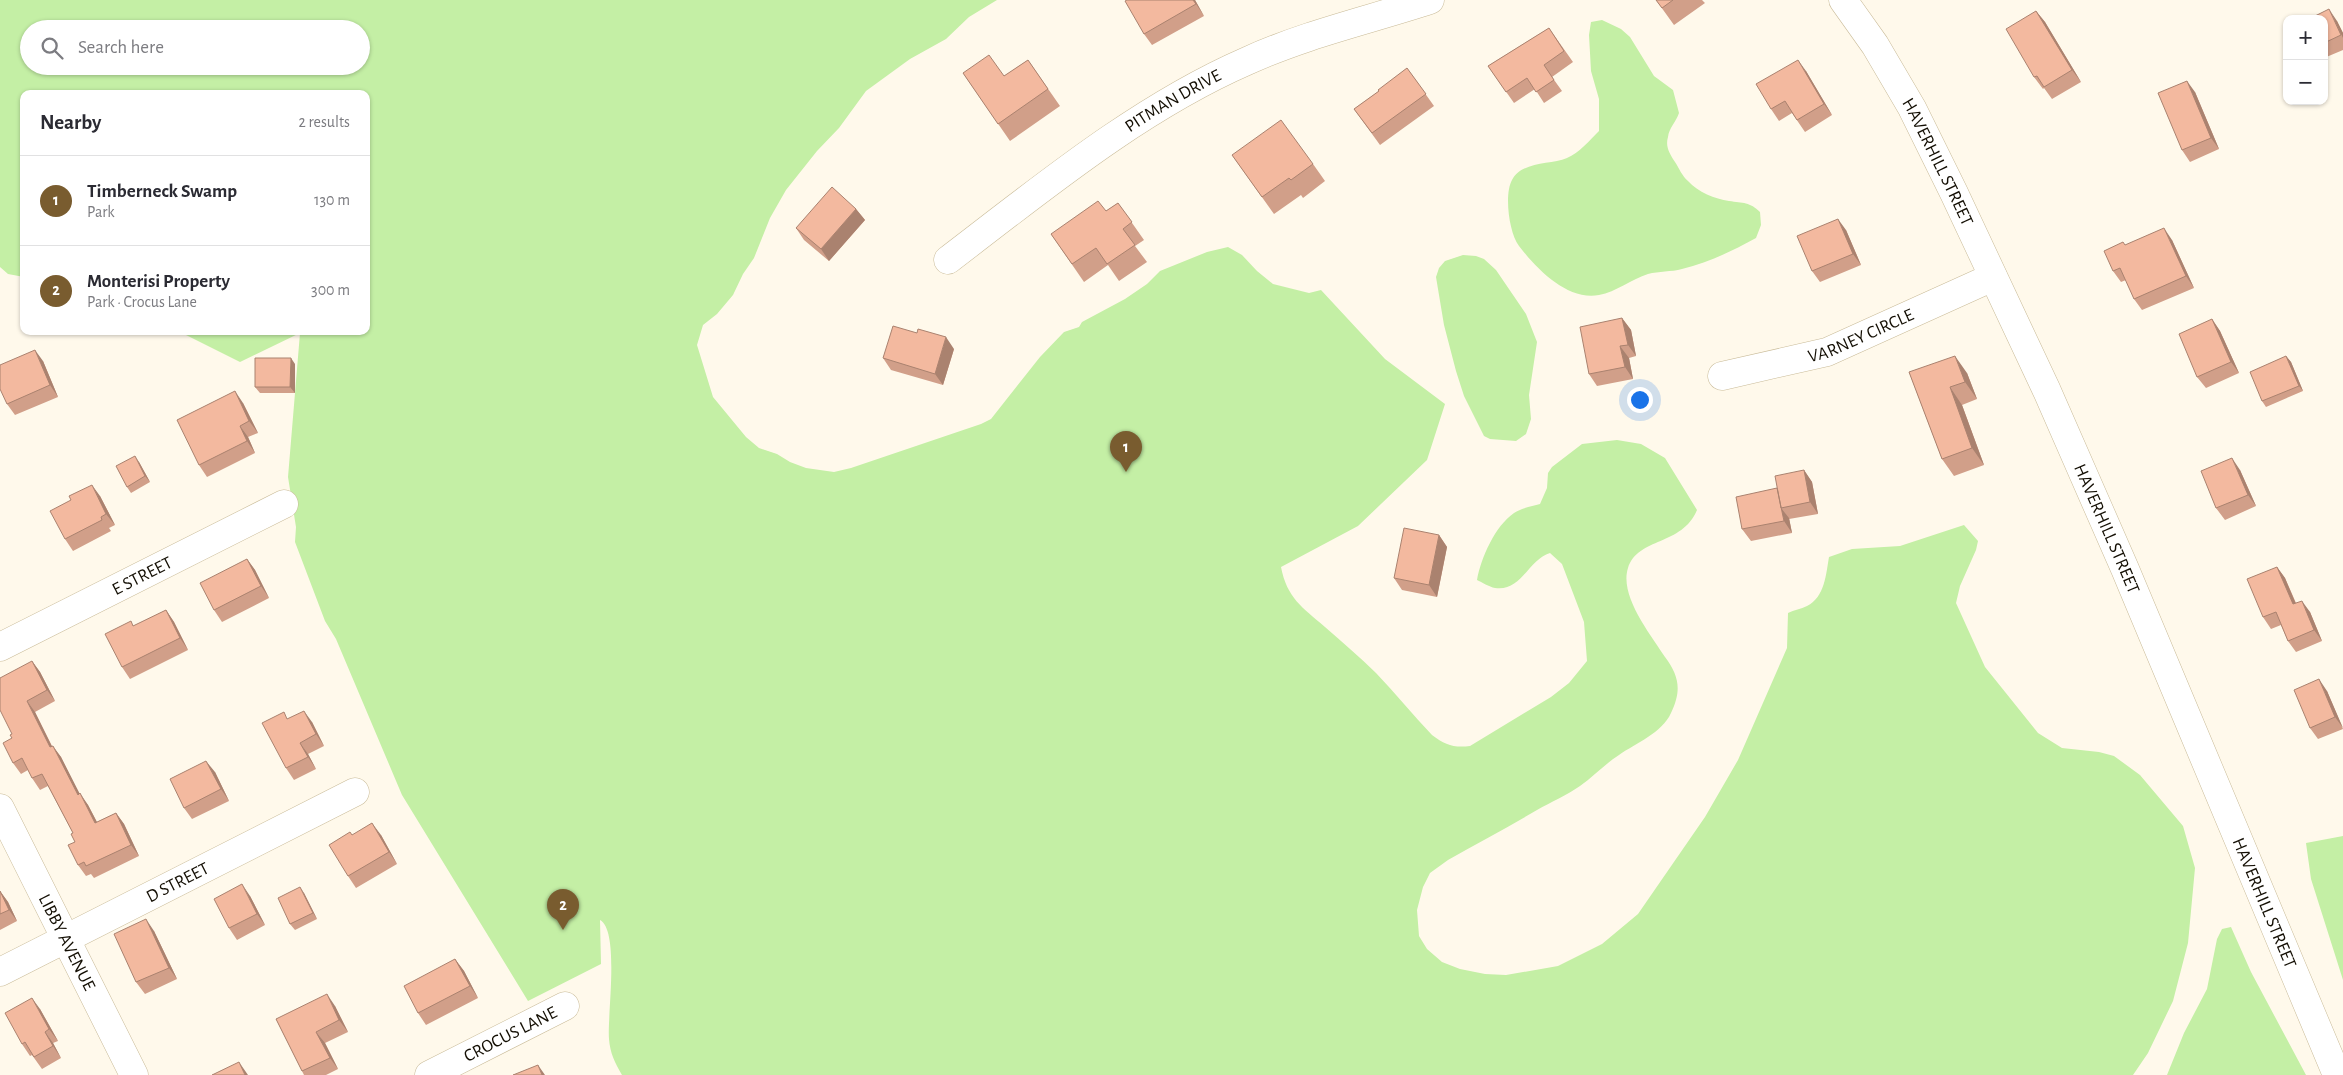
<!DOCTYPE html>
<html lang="en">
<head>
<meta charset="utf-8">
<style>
	body { margin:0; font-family:"Alegreya Sans",sans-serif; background:#f2f2f3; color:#2b2b33 }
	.controls { position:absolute; right:15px; top:15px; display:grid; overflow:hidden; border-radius:10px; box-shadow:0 1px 4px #0004 }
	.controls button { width:45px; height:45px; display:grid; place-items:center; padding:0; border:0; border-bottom:1px solid #e1e1e2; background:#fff; color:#2b2b33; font:25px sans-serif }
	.you { position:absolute; left:1639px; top:399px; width:18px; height:18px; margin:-12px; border:4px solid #fff; border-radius:50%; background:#1a73e8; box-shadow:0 0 0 8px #1a73e833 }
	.badge { display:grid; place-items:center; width:32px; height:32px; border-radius:50%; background:#795c2f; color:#fff; font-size:16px; font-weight:700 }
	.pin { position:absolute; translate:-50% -41px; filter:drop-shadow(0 1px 2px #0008) }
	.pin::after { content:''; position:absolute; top:26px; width:18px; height:15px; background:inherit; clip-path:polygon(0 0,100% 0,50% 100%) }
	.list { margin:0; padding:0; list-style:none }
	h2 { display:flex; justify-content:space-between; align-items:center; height:65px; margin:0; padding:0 20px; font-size:21px }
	h2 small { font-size:16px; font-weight:400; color:#7c7c81 }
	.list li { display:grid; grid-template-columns:32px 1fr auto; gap:15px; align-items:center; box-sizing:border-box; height:90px; padding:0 20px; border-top:1px solid #e1e1e2 }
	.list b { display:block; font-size:19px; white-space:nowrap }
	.list p { margin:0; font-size:16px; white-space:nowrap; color:#7c7c81 }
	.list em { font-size:16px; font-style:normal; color:#7c7c81 }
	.icon { flex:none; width:28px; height:28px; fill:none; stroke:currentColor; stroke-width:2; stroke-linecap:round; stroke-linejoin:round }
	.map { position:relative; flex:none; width:2343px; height:1075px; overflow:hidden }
	.search { position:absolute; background:#fff; box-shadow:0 1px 4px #0004; left:20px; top:20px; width:350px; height:55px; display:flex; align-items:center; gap:12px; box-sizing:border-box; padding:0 18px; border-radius:28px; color:#7c7c81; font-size:19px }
	.panel { position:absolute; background:#fff; box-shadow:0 1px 4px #0004; left:20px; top:90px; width:350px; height:245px; border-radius:10px }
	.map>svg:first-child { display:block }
	.green { fill:#c4efa5; fill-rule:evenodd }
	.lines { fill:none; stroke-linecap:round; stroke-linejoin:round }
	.minor-casing { stroke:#c9bb98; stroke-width:29 }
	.tertiary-casing { stroke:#c9bb98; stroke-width:29 }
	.minor { stroke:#fff; stroke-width:28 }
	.tertiary { stroke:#fff; stroke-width:28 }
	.wall { fill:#d19f89 }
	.shaded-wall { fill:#aa826f }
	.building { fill:#f3b99f; stroke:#aa826f }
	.labels { text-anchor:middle; stroke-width:4.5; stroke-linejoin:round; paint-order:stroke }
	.street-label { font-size:18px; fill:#130e03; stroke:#fff }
</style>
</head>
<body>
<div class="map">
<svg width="2343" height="1075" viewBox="0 0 2343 1075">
	<rect width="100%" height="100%" fill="#fff9eb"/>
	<path class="green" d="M 0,0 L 997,0 L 969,17 L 946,39 L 910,59 L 866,91 L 839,128 L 817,151 L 786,190 L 770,218 L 754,258 L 743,274 L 733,295 L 717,314 L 703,325 L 697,345 L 713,397 L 746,437 L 759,448 L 777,454 L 790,462 L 806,468 L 834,472 L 851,468 L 981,424 L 991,419 L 1040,357 L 1064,332 L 1079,327 L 1082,322 L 1125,299 L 1147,284 L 1160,271 L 1207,252 L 1228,247 L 1242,255 L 1257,271 L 1273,284 L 1309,293 L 1321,290 L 1385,359 L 1445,404 L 1427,460 L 1358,526 L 1281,567 C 1287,598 1302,607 1325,627 C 1342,642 1360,657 1376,673 C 1395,693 1413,715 1432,735 C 1445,745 1454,748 1470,746 L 1551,697 L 1569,683 L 1587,661 L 1584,622 L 1562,564 L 1550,553 C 1529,559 1521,592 1495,588 C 1489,587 1482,582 1477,580 C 1481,558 1495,526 1514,513 C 1522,508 1532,506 1540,504 L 1547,488 L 1548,473 L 1552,467 L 1582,444 L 1617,440 L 1641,444 L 1665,458 L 1697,510 C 1682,546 1638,537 1628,568 C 1619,596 1651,635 1665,657 C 1679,676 1682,690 1671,713 C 1662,733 1636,743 1619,755 C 1605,764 1594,776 1580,786 C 1567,795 1551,802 1537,810 C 1508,827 1478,843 1448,860 L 1430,873 L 1423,887 L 1417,910 L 1419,936 L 1427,949 L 1442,962 L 1460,969 L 1485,974 L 1506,975 L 1558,966 L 1602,944 L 1638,914 L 1705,817 L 1738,760 L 1787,648 L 1788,613 C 1794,610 1801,609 1807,606 C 1825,597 1826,574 1829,557 L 1852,549 L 1900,546 L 1964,525 L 1978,541 L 1976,550 L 1960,586 L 1956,603 L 1985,667 L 2038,733 L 2062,748 L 2099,752 L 2114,756 L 2140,775 L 2183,826 L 2195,868 L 2188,943 L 2173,1001 L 2148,1053 L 2133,1075 L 622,1075 C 615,1063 610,1053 609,1039 C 607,1016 620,931 600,920 L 601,964 L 528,1001 L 402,795 L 336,639 L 325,621 L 295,542 L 296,527 L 288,477 L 300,333 L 240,362 L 178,331 L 366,331 L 366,94 L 24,94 L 24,277 L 8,274 L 0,267 ZM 29,29 L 361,29 L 361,66 L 29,66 Z
		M 1602,20 L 1621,29 L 1630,37 L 1654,76 L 1673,90 L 1679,113 C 1676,122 1669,128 1668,137 C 1665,147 1670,154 1675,162 C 1679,168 1682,176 1688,181 C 1698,192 1715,199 1729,201 C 1743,203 1750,202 1760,212 L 1761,225 L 1756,238 C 1732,251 1708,263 1682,269 C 1671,272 1659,271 1648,274 C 1632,279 1616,292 1599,295 C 1567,301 1536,268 1519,246 C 1509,233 1504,194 1512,180 C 1522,161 1550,165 1567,158 C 1579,153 1590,140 1599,131 L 1599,99 L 1591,71 L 1589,35 L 1591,22 Z
		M 1463,255 L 1476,256 L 1484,259 L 1496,270 L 1526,314 L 1537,342 L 1529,395 L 1531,419 L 1526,434 L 1516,441 L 1490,439 L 1484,436 L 1464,396 L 1456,371 L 1444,325 L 1436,277 L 1439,268 L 1445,261 Z
		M 2343,836 L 2343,980 L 2311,879 L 2306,843 Z
		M 2231,927 L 2251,972 L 2306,1075 L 2167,1075 L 2184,1033 L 2207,989 L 2217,939 L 2222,929 Z"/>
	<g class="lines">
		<g class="minor-casing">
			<g id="minor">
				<path id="s1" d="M 948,260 C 1041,189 1139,108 1247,61 C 1306,34 1369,20 1430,0"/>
				<path id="s2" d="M 1722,376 L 1827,352 L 1993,277"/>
				<path id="s3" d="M 0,647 L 284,504"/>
				<path id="s4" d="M 0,808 L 134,1075"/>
				<path id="s5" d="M 0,972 L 355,792"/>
				<path id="s6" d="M 429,1075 L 565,1006"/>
			</g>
		</g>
		<g class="tertiary-casing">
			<g id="tertiary">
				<path id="s7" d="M 1843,0 L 1875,45 L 1912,108 L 1954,193 L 2047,391 L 2125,569 L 2337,1075"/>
			</g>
		</g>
		<use href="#minor" class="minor"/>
		<use href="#tertiary" class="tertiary"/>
	</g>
	<path class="wall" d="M 1127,0 L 1195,0 L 1204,16 L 1152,45 L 1144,34 Z
		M 1656,0 L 1702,0 L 1705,3 L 1674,25 Z
		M 2036,11 L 2045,22 L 2081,82 L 2052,99 L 2044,88 L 2043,89 L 2034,77 Z
		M 2324,19 L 2337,21 L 2343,33 L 2343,50 L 2324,58 Z
		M 1549,28 L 1573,62 L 1552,77 L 1562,91 L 1544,103 L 1535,89 L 1514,103 L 1488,66 Z
		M 1028,60 L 1060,106 L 1010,141 L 963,73 L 1004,76 Z
		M 1407,68 L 1434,106 L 1380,145 L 1354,109 L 1379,91 Z
		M 1806,71 L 1832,115 L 1805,132 L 1792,113 L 1779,121 L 1771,109 Z
		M 2195,92 L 2219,149 L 2190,162 L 2182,150 Z
		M 1232,155 L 1313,164 L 1325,181 L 1303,198 L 1301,195 L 1274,214 Z
		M 1118,203 L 1144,240 L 1135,246 L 1147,262 L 1119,281 L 1108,265 L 1084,282 L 1051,234 L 1106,211 Z
		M 856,209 L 865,220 L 829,261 L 804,240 L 796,228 Z
		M 1846,230 L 1861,265 L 1820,282 L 1812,271 Z
		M 2172,240 L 2194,288 L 2142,310 L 2134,299 L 2126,280 L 2121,282 L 2113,271 L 2125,245 Z
		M 1622,318 L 1631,330 L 1636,356 L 1629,358 L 1633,379 L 1597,386 L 1589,374 Z
		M 2212,319 L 2220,331 L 2239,373 L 2206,388 L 2197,377 Z
		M 954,349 L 943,385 L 891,370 L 883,358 Z
		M 2286,356 L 2291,362 L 2303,391 L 2266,407 L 2262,401 Z
		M 43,361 L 58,397 L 15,415 L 7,404 Z
		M 295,364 L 295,393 L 260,393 L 255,387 Z
		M 1909,372 L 1967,373 L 1977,399 L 1962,405 L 1984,465 L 1954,476 L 1942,459 Z
		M 243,403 L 258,433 L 248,437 L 255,453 L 207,477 L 199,465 Z
		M 139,462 L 150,482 L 131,493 L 127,487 Z
		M 1804,470 L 1812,482 L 1818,514 L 1789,519 L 1789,518 L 1792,533 L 1751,541 L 1742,529 L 1778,490 Z
		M 2240,470 L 2256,506 L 2225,520 L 2216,508 Z
		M 100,496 L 115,525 L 109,528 L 111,531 L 73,551 L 65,539 Z
		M 1439,535 L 1447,547 L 1437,597 L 1402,590 L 1394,578 Z
		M 247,559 L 255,570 L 269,598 L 222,622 L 214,610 Z
		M 2277,567 L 2285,578 L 2296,603 L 2310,612 L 2322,641 L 2296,652 L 2288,641 L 2281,625 L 2271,629 L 2263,617 Z
		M 166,610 L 174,622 L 188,650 L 130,679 L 122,667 L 134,626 Z
		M 32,661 L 40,672 L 55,701 L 35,712 L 52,746 L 61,757 L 79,794 L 88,805 L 97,822 L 116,813 L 124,824 L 139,856 L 94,878 L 91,874 L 86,876 L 78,865 L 75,842 L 73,833 L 48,786 L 40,790 L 32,778 L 28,770 L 21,774 L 13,763 L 12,738 L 12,734 Z
		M 2327,691 L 2343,729 L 2318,739 L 2310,728 Z
		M 288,719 L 312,722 L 324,746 L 308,754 L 316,769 L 294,780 L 286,768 Z
		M 215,772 L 229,801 L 192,819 L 184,808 Z
		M 352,835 L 381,835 L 397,864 L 356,888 L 348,876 Z
		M 0,891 L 8,902 L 17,921 L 0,930 Z
		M 304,893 L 317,919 L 295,930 L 290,924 Z
		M 250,896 L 265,925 L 237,940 L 229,928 Z
		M 154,931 L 177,979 L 145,994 L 136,982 Z
		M 455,959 L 464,971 L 478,998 L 426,1025 L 418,1013 Z
		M 335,1006 L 348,1032 L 325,1043 L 338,1069 L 326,1075 L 304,1075 L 276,1019 Z
		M 40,1009 L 58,1041 L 53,1043 L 61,1058 L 42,1069 L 32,1055 L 30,1056 L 22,1044 Z"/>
	<path class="shaded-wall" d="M 1193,0 L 1195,0 L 1204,16 L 1196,4 Z
		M 2329,9 L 2337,21 L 2343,33 L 2343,38 Z
		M 2036,11 L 2045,22 L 2081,82 L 2072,70 Z
		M 1798,60 L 1806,71 L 1832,115 L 1824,104 Z
		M 2187,81 L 2195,92 L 2219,149 L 2211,138 Z
		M 856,209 L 865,220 L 829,261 L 821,249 Z
		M 1838,219 L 1846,230 L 1861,265 L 1853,254 Z
		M 2164,228 L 2172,240 L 2194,288 L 2186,276 Z
		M 1622,318 L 1631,330 L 1636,356 L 1628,345 Z
		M 2212,319 L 2220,331 L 2239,373 L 2231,362 Z
		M 946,337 L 954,349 L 943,385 L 935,374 Z
		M 1620,346 L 1629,358 L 1633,379 L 1625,367 Z
		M 35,350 L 43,361 L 58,397 L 50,385 Z
		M 1955,356 L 1967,373 L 1977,399 L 1965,382 Z
		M 2286,356 L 2291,362 L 2303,391 L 2299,386 Z
		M 291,358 L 295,364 L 295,393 L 290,387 Z
		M 1950,387 L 1962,405 L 1984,465 L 1972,448 Z
		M 235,391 L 243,403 L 258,433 L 249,421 Z
		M 240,426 L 248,437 L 255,453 L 247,441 Z
		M 135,456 L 139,462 L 150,482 L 145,476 Z
		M 2232,458 L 2240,470 L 2256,506 L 2248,495 Z
		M 1804,470 L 1812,482 L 1818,514 L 1810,502 Z
		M 92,485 L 100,496 L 115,525 L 106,514 Z
		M 1777,488 L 1785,500 L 1781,508 L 1789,518 L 1792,533 L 1784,521 Z
		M 1439,535 L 1447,547 L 1437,597 L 1429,585 Z
		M 247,559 L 255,570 L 269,598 L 261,586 Z
		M 2277,567 L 2285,578 L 2301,616 L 2293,604 Z
		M 2302,601 L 2310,612 L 2322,641 L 2314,630 Z
		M 166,610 L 174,622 L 188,650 L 180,638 Z
		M 32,661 L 40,672 L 55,701 L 47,690 Z
		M 2319,679 L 2327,691 L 2343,728 L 2335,717 Z
		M 27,701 L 35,712 L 58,759 L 50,747 Z
		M 304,711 L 312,722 L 324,746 L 316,734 Z
		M 300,743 L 308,754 L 316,769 L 308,757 Z
		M 53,746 L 61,757 L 86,806 L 78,795 Z
		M 206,761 L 215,772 L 229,801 L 221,789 Z
		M 80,793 L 88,805 L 103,834 L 95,823 Z
		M 116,813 L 124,824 L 139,856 L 131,845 Z
		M 372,823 L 381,835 L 397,864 L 389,852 Z
		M 242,884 L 250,896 L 265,925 L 257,914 Z
		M 300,887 L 304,893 L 317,919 L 313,913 Z
		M 0,891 L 8,902 L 17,921 L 9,910 Z
		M 146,919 L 154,931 L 177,979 L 169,968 Z
		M 455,959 L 464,971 L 478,998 L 470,986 Z
		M 327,994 L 335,1006 L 348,1032 L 339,1020 Z
		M 32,998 L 40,1009 L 58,1041 L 49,1029 Z
		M 45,1032 L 53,1043 L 61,1058 L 53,1046 Z
		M 316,1032 L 325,1043 L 338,1069 L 330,1058 Z
		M 239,1062 L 248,1075 L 245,1075 Z
		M 538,1065 L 545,1075 L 542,1075 Z"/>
	<path class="building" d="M 1127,0 L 1193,0 L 1196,4 L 1144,34 L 1125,1 Z
		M 1656,0 L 1673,0 L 1662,8 Z
		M 2329,9 L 2341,35 L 2324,43 L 2324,19 L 2309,19 Z
		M 2036,11 L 2072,70 L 2044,87 L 2037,76 L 2034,77 L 2006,29 Z
		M 1549,28 L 1564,51 L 1544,65 L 1554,80 L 1536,92 L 1527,78 L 1506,92 L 1488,66 Z
		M 989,55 L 1004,76 L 1028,60 L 1048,89 L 998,124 L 963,73 Z
		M 1798,60 L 1824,104 L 1797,120 L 1785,101 L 1771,109 L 1756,84 Z
		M 1407,68 L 1426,94 L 1372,133 L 1354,109 L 1379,91 L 1378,90 Z
		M 2187,81 L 2211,138 L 2182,150 L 2158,93 Z
		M 1281,120 L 1313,164 L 1291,180 L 1289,178 L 1262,197 L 1232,155 Z
		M 832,187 L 856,209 L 821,249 L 796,228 Z
		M 1098,201 L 1106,211 L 1118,203 L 1132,222 L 1123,229 L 1135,245 L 1107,264 L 1096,248 L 1072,264 L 1051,234 Z
		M 1838,219 L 1853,254 L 1812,271 L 1797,236 Z
		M 2164,228 L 2186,276 L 2134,299 L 2120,268 L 2113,271 L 2104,251 L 2123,242 L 2125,245 Z
		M 1622,318 L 1628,345 L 1620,346 L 1625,367 L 1589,374 L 1580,327 Z
		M 2212,319 L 2231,362 L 2197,377 L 2179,334 Z
		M 893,326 L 917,333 L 918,329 L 946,337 L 935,374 L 883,358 Z
		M 35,350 L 50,385 L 7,404 L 0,389 L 0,365 Z
		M 1955,356 L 1965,382 L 1950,387 L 1972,448 L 1942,459 L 1909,372 Z
		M 2286,356 L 2299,386 L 2262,401 L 2250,372 Z
		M 255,358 L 291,358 L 290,387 L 255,387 Z
		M 235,391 L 249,421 L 240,426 L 247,441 L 199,465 L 177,420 Z
		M 135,456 L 145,476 L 127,487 L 116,466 Z
		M 2232,458 L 2248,495 L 2216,508 L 2201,471 Z
		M 1804,470 L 1810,502 L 1781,508 L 1775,476 Z
		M 92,485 L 106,514 L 101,517 L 102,520 L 65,539 L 50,511 L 71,500 L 69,496 Z
		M 1777,488 L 1784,521 L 1742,529 L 1736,497 Z
		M 1404,528 L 1439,535 L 1429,585 L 1394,578 Z
		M 247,559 L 261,586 L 214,610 L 200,583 Z
		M 2277,567 L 2293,604 L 2302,601 L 2314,630 L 2288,641 L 2276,612 L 2263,617 L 2247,579 Z
		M 166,610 L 180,638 L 122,667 L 105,634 L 131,621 L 133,626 Z
		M 32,661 L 47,690 L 27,701 L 50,747 L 53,746 L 78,795 L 80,793 L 95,823 L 116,813 L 131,845 L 86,866 L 84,862 L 78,865 L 68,845 L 75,842 L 71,834 L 73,833 L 42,774 L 32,778 L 22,758 L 13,763 L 3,743 L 12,738 L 10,735 L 12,734 L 0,710 L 0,678 Z
		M 2319,679 L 2335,717 L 2310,728 L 2294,690 Z
		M 304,711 L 316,734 L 300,743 L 308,757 L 286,768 L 262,723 L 284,712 L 287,719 Z
		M 206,761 L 221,789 L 184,808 L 170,779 Z
		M 372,823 L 389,852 L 348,876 L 329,845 L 350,832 L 352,835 Z
		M 242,884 L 257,914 L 229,928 L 214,899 Z
		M 300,887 L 313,913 L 290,924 L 278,898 Z
		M 0,891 L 9,910 L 0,914 Z
		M 146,919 L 169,968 L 136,982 L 114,934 Z
		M 455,959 L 470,986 L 418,1013 L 404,986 Z
		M 327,994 L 339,1020 L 316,1032 L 330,1058 L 302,1071 L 276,1019 Z
		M 32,998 L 49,1029 L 45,1032 L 53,1046 L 34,1057 L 25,1042 L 22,1044 L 5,1013 Z
		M 239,1062 L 245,1075 L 212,1075 Z
		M 538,1065 L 542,1075 L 513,1075 Z"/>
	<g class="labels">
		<g class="street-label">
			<text dy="6" stroke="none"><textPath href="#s1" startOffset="276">PITMAN DRIVE</textPath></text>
			<text dy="6" stroke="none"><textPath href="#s7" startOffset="188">HAVERHILL STREET</textPath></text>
			<text dy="6" stroke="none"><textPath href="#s2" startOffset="145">VARNEY CIRCLE</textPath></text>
			<text dy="6" stroke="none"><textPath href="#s7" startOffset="592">HAVERHILL STREET</textPath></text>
			<text dy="6" stroke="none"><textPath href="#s3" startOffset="159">E STREET</textPath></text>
			<text dy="6" stroke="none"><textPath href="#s5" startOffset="199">D STREET</textPath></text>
			<text dy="6" stroke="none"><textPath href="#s7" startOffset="998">HAVERHILL STREET</textPath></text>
			<text dy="6" stroke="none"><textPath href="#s4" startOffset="150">LIBBY AVENUE</textPath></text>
			<text dy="6" stroke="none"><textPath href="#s6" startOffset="91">CROCUS LANE</textPath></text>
		</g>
	</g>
</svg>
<div class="controls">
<button>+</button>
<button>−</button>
</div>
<div class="you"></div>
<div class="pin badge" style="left:1126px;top:472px">1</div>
<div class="pin badge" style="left:563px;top:930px">2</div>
<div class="search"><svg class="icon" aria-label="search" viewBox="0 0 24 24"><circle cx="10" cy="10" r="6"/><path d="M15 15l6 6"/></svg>Search here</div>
<section class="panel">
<h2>Nearby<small>2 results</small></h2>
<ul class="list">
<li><span class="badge">1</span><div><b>Timberneck Swamp</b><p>Park</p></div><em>130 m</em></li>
<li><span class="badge">2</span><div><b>Monterisi Property</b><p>Park · Crocus Lane</p></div><em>300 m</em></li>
</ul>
</section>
</div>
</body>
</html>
